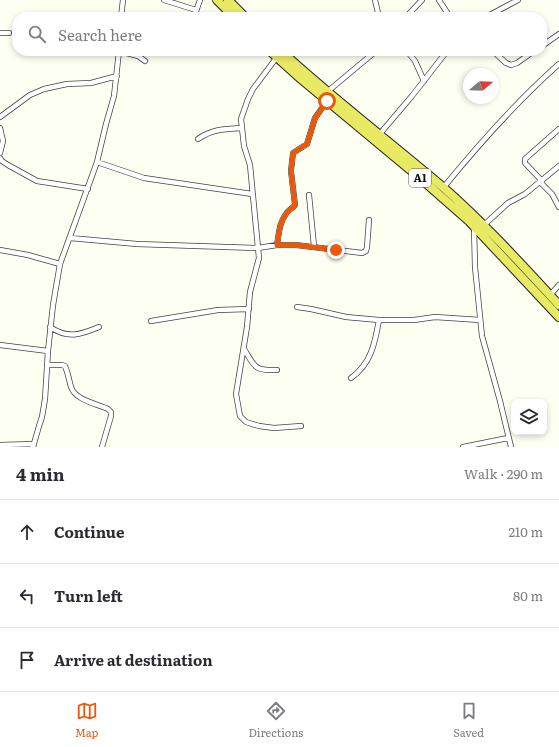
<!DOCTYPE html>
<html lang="en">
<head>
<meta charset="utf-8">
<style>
	body { margin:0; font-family:Literata,serif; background:#f7f7f7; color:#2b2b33 }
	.controls { position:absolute; right:12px; bottom:12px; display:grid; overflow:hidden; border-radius:8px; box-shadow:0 2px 6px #0003 }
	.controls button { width:36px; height:36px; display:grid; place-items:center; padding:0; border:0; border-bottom:1px solid #e1e1e2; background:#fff; color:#2b2b33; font:20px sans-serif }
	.compass { position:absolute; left:463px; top:68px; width:36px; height:36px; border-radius:50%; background:#fff; box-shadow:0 2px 6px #0003; rotate:71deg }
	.stop { position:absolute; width:12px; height:12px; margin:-9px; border:3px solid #ea580c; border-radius:50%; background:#fff }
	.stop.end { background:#ea580c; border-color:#fff; box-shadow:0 1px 4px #0008 }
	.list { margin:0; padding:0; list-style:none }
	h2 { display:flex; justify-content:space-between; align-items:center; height:52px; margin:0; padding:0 16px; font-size:17px }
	h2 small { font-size:13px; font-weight:400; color:#7c7c81 }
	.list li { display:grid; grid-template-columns:26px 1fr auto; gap:12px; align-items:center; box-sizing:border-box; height:64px; padding:0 16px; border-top:1px solid #e1e1e2 }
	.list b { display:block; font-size:15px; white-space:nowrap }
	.list em { font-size:13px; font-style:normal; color:#7c7c81 }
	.icon { flex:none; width:22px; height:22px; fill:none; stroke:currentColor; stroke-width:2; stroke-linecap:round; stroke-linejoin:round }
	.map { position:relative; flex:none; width:559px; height:447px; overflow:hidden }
	.search { position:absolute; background:#fff; box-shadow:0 2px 6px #0003; left:12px; right:12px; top:12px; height:44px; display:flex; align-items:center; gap:10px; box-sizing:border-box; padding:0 14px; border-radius:16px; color:#7c7c81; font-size:15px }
	.sheet { height:244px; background:#fff }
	nav { display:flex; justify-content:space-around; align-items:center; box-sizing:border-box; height:56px; border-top:1px solid #e1e1e2; background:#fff; font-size:11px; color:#7c7c81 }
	nav a { display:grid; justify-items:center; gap:2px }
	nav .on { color:#ea580c }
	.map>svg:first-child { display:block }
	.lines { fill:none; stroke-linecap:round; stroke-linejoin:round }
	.minor-casing { stroke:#424242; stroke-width:6 }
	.trunk-casing { stroke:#202020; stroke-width:10 }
	.minor { stroke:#fff; stroke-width:4.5 }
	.trunk { stroke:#e9ea64; stroke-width:8 }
	.route { stroke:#ea580c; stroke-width:5 }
	.labels { text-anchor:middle; stroke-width:4; stroke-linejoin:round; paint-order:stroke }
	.shield { fill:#fff; stroke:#575757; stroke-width:1 }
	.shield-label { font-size:11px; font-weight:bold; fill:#0f0f0f }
</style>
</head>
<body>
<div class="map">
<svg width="559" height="447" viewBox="0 0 559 447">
	<rect width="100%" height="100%" fill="#fcfff2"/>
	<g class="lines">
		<g class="minor-casing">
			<path id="minor" d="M 164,0 L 196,10
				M 375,0 L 379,17
				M 439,0 L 450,17
				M 121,14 L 129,17
				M 121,17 L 123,0
				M 194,17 L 200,0
				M 406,17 L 422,0
				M 486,17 L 518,0
				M 0,33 L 9,33
				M 542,46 L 559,34
				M 407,51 L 415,61 L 424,81
				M 493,51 L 506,63 L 511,65 L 517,63 L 534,51
				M 277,57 L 253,89 L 248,99 L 241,119 L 244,146 L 250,165 L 259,258 L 250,292 L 247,327 L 236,394 L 240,416 L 246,422 L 259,426 L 274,428 L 301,426
				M 327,92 L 376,51
				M 0,117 L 30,95 L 44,89 L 67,84 L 91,83 L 117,76
				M 0,128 L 3,141 L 0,153
				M 378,136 L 412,96 L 447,51
				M 198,139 C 212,129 225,129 241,128
				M 0,158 L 2,161 L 8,165 L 37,181 L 88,189
				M 97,162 L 144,178 L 252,194
				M 542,181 L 525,163 L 525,159 L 559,129
				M 540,182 L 552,194 L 559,207
				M 443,188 C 479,144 517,101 559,64
				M 309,195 L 314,246
				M 484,225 L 508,203 L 525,194 L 559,166
				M 474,227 L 475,267 L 482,336 L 500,401 L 511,447
				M 70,238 L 137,244 L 258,248 L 277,245 L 296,245 L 362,253 L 366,251 L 367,247 L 369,220
				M 277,245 C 279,234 279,223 286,214 C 288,210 292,209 295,205 L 291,171 L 293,153 L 307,144 L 315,118 L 327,101
				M 0,250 L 28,255 L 60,264
				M 550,295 L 559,285
				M 297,307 L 311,309 L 346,317 L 379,320 L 414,320 L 435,317 L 480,320
				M 151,321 L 218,310 L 249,309
				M 50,327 C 68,339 80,335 99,327
				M 0,345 L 48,351
				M 244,349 C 255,367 254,371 277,370
				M 47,365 L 62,365 L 65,366 C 68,373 69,380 71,387 C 75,400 97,404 108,409 L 111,412 L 111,416 L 102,447
				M 351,378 C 371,364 375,343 379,320
				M 0,445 L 34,444
				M 33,447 L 39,426 L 42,417 L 45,399 L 48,351 L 53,305 L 60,264 L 97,162 L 106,124 L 114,96 L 119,51 L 138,56 L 145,61
				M 463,447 L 508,438"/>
		</g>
		<g class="trunk-casing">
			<path id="trunk" d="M 217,0 L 234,17
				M 228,0 L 245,17
				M 270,51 L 301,79 L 420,178 L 469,221 L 559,317
				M 281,51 C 333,99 390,142 444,188 C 485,224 522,265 559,305"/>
		</g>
		<use href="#minor" class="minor"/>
		<use href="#trunk" class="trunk"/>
	</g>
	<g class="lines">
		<path class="route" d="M 327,101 L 315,118 L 307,144 L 293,153 L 291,171 L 295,205 C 292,209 288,210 286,214 C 279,223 279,234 277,245 L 296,245 L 336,250"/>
	</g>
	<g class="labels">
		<rect class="shield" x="409" y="169" width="22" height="18" rx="3"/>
		<g class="shield-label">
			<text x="420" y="182">A1</text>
		</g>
	</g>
</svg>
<div class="controls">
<button><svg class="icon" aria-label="layers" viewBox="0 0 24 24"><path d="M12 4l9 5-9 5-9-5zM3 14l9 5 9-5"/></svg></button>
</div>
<svg class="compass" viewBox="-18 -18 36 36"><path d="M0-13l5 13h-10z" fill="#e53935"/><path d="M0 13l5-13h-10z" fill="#7c7c81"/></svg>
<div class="stop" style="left:327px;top:101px"></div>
<div class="stop end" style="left:336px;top:250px"></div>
<div class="search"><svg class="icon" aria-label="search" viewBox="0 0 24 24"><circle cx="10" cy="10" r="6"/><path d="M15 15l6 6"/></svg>Search here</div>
</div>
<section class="sheet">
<h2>4 min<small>Walk · 290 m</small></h2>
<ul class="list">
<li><svg class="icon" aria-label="ahead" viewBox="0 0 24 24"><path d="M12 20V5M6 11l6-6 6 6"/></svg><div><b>Continue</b></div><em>210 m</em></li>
<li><svg class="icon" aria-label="left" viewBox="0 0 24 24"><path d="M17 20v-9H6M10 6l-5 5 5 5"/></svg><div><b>Turn left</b></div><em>80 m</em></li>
<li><svg class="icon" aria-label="arrive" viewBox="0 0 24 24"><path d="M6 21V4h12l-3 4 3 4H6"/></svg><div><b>Arrive at destination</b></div></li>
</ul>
</section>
<nav>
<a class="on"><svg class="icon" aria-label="map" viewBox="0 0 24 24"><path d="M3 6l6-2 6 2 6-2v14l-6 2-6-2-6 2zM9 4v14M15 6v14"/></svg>Map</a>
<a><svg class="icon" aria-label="directions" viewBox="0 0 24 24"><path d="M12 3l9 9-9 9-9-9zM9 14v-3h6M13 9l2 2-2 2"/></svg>Directions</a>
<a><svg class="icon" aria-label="saved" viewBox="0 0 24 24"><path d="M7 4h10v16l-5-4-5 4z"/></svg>Saved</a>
</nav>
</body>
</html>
